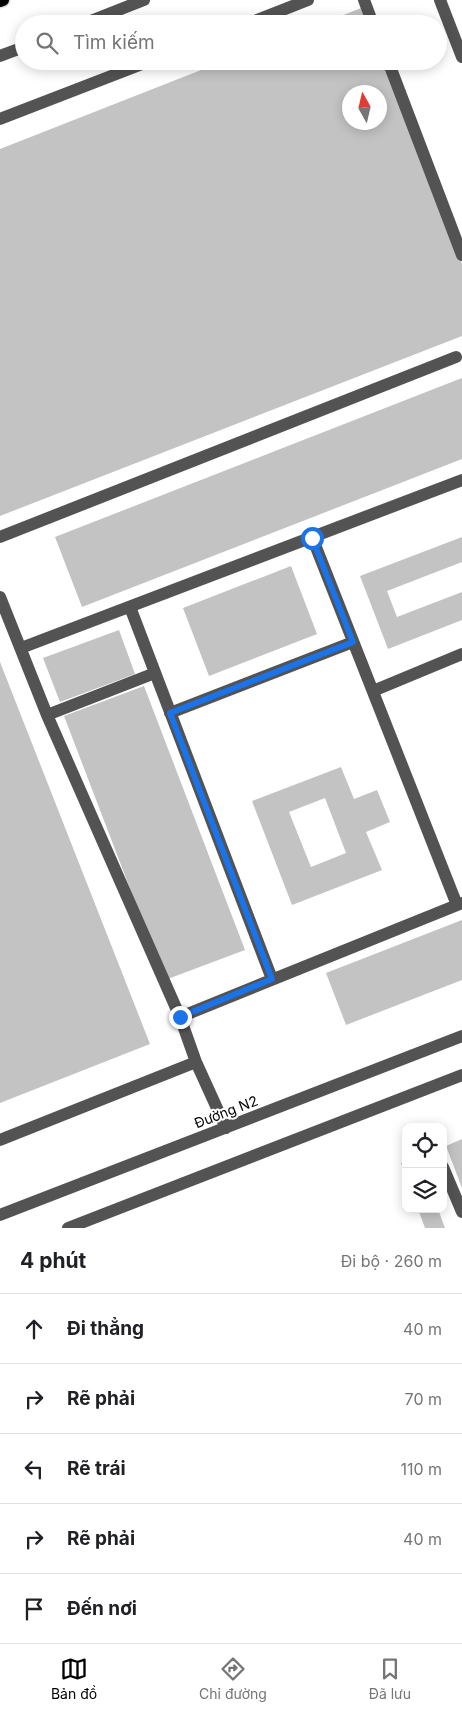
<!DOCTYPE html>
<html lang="vi">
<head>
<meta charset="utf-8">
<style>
	body { margin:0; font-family:Inter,sans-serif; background:#f6f6f6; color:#202124 }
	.controls { position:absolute; right:15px; bottom:15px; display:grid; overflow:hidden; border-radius:10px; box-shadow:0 2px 12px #0003 }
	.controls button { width:45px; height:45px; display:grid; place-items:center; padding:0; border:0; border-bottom:1px solid #e0e0e0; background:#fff; color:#202124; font:25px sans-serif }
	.compass { position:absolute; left:342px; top:85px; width:45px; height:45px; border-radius:50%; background:#fff; box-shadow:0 2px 12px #0003; rotate:352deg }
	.stop { position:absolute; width:15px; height:15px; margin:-11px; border:4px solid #1a73e8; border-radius:50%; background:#fff }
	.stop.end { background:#1a73e8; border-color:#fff; box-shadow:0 1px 5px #0008 }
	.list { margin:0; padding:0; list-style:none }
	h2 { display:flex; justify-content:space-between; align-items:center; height:65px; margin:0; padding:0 20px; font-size:21px }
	h2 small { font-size:16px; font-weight:400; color:#757577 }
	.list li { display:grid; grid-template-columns:32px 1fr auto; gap:15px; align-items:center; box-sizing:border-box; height:70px; padding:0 20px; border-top:1px solid #e0e0e0 }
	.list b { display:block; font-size:19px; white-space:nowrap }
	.list em { font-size:16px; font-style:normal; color:#757577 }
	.icon { flex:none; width:28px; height:28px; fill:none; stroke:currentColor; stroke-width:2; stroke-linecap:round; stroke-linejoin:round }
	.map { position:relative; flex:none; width:462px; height:1228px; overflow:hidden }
	.search { position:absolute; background:#fff; box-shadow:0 2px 12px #0003; left:15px; right:15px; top:15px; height:55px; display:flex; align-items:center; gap:12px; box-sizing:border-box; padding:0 18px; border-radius:28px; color:#757577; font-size:19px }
	.sheet { height:415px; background:#fff }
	nav { display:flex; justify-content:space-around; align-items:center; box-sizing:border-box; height:70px; border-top:1px solid #e0e0e0; background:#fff; font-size:14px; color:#757577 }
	nav a { display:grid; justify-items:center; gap:2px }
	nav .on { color:#000 }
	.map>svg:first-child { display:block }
	.building { fill:#c3c3c3; fill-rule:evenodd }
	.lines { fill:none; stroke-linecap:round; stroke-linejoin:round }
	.major-casing { stroke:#dbdbdb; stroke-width:15 }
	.minor { stroke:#535353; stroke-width:12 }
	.major { stroke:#000; stroke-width:12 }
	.route { stroke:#1a73e8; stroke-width:6 }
	.labels { text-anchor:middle; stroke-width:4; stroke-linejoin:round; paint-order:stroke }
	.street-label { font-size:14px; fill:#000; stroke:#fff }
</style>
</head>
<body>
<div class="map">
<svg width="462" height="1228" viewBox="0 0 462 1228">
	<rect width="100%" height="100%" fill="#fff"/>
	<path class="building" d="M 361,8 L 367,24 L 321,24 Z
		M 224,61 L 382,61 L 462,264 L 462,336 L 0,516 L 0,149 ZM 350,92 L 380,92 L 380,122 L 350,122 Z
		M 462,378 L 462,459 L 82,607 L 55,537 Z
		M 462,537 L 462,562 L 387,591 L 397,617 L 462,592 L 462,620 L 388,649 L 360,576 Z
		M 291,566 L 317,634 L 209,676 L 183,608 Z
		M 119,630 L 135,674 L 60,702 L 43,658 Z
		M 0,662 L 150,1044 L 0,1103 Z
		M 144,686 L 245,950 L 165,980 L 64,716 Z
		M 341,767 L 354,799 L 377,790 L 390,822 L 366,832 L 382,870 L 292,905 L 252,801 ZM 325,798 L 346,853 L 311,867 L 289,812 Z
		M 462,920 L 462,980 L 346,1025 L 326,973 Z
		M 462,1139 L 462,1188 L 446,1146 Z
		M 406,1161 L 406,1176 L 401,1163 Z
		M 418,1209 L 438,1209 L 445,1228 L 425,1228 Z"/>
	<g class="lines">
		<g class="major-casing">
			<path id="major" d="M 0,1 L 3,0"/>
		</g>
		<path class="minor" d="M 364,0 L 373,24
			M 440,0 L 462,57
			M 83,24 L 144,0
			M 247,24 L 308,0
			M 0,56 L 24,47
			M 388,61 L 462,255
			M 0,119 L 150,61
			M 0,537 L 456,357
			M 312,537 L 457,905
			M 0,597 L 47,715 L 180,1017 L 196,1062 L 226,1128
			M 130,607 L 272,979
			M 21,648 L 462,480
			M 373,691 L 462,654
			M 170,713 L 353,642
			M 47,715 L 155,673
			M 180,1017 L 462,903
			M 0,1140 L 196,1062
			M 443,1167 L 462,1212
			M 0,1215 L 462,1036
			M 68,1228 L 462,1075"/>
		<use href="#major" class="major"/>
	</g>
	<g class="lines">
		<path class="route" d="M 180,1017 L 272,979 L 170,713 L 353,642 L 312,538"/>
	</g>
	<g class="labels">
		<g class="street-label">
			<text transform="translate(226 1112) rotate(-21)" y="5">Đường N2</text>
		</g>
	</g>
</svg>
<div class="controls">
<button><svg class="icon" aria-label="locate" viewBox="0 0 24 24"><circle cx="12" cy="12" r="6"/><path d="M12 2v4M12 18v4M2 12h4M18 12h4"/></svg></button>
<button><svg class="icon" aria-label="layers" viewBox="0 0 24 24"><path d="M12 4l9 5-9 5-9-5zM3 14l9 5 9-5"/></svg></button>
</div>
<svg class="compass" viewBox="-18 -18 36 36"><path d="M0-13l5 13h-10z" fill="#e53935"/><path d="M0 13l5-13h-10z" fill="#757577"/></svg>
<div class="stop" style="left:312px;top:538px"></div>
<div class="stop end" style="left:180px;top:1017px"></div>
<div class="search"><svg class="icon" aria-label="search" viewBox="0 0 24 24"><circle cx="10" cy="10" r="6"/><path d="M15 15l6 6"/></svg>Tìm kiếm</div>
</div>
<section class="sheet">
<h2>4 phút<small>Đi bộ · 260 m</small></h2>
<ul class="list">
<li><svg class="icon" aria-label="ahead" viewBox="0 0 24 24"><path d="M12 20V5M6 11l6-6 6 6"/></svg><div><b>Đi thẳng</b></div><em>40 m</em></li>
<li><svg class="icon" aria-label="right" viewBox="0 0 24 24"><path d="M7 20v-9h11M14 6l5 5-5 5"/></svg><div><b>Rẽ phải</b></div><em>70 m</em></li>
<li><svg class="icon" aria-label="left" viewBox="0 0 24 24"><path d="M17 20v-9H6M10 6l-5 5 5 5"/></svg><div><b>Rẽ trái</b></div><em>110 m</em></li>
<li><svg class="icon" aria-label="right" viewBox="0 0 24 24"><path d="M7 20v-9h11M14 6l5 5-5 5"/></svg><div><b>Rẽ phải</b></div><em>40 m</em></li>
<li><svg class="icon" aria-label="arrive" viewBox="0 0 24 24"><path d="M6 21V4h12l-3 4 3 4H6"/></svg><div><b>Đến nơi</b></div></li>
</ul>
</section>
<nav>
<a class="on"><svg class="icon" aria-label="map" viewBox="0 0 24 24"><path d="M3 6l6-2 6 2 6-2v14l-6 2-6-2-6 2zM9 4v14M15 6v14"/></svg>Bản đồ</a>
<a><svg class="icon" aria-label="directions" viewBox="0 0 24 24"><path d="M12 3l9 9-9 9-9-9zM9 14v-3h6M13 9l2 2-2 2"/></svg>Chỉ đường</a>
<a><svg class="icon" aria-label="saved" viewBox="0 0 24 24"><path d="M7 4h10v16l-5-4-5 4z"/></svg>Đã lưu</a>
</nav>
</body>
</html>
